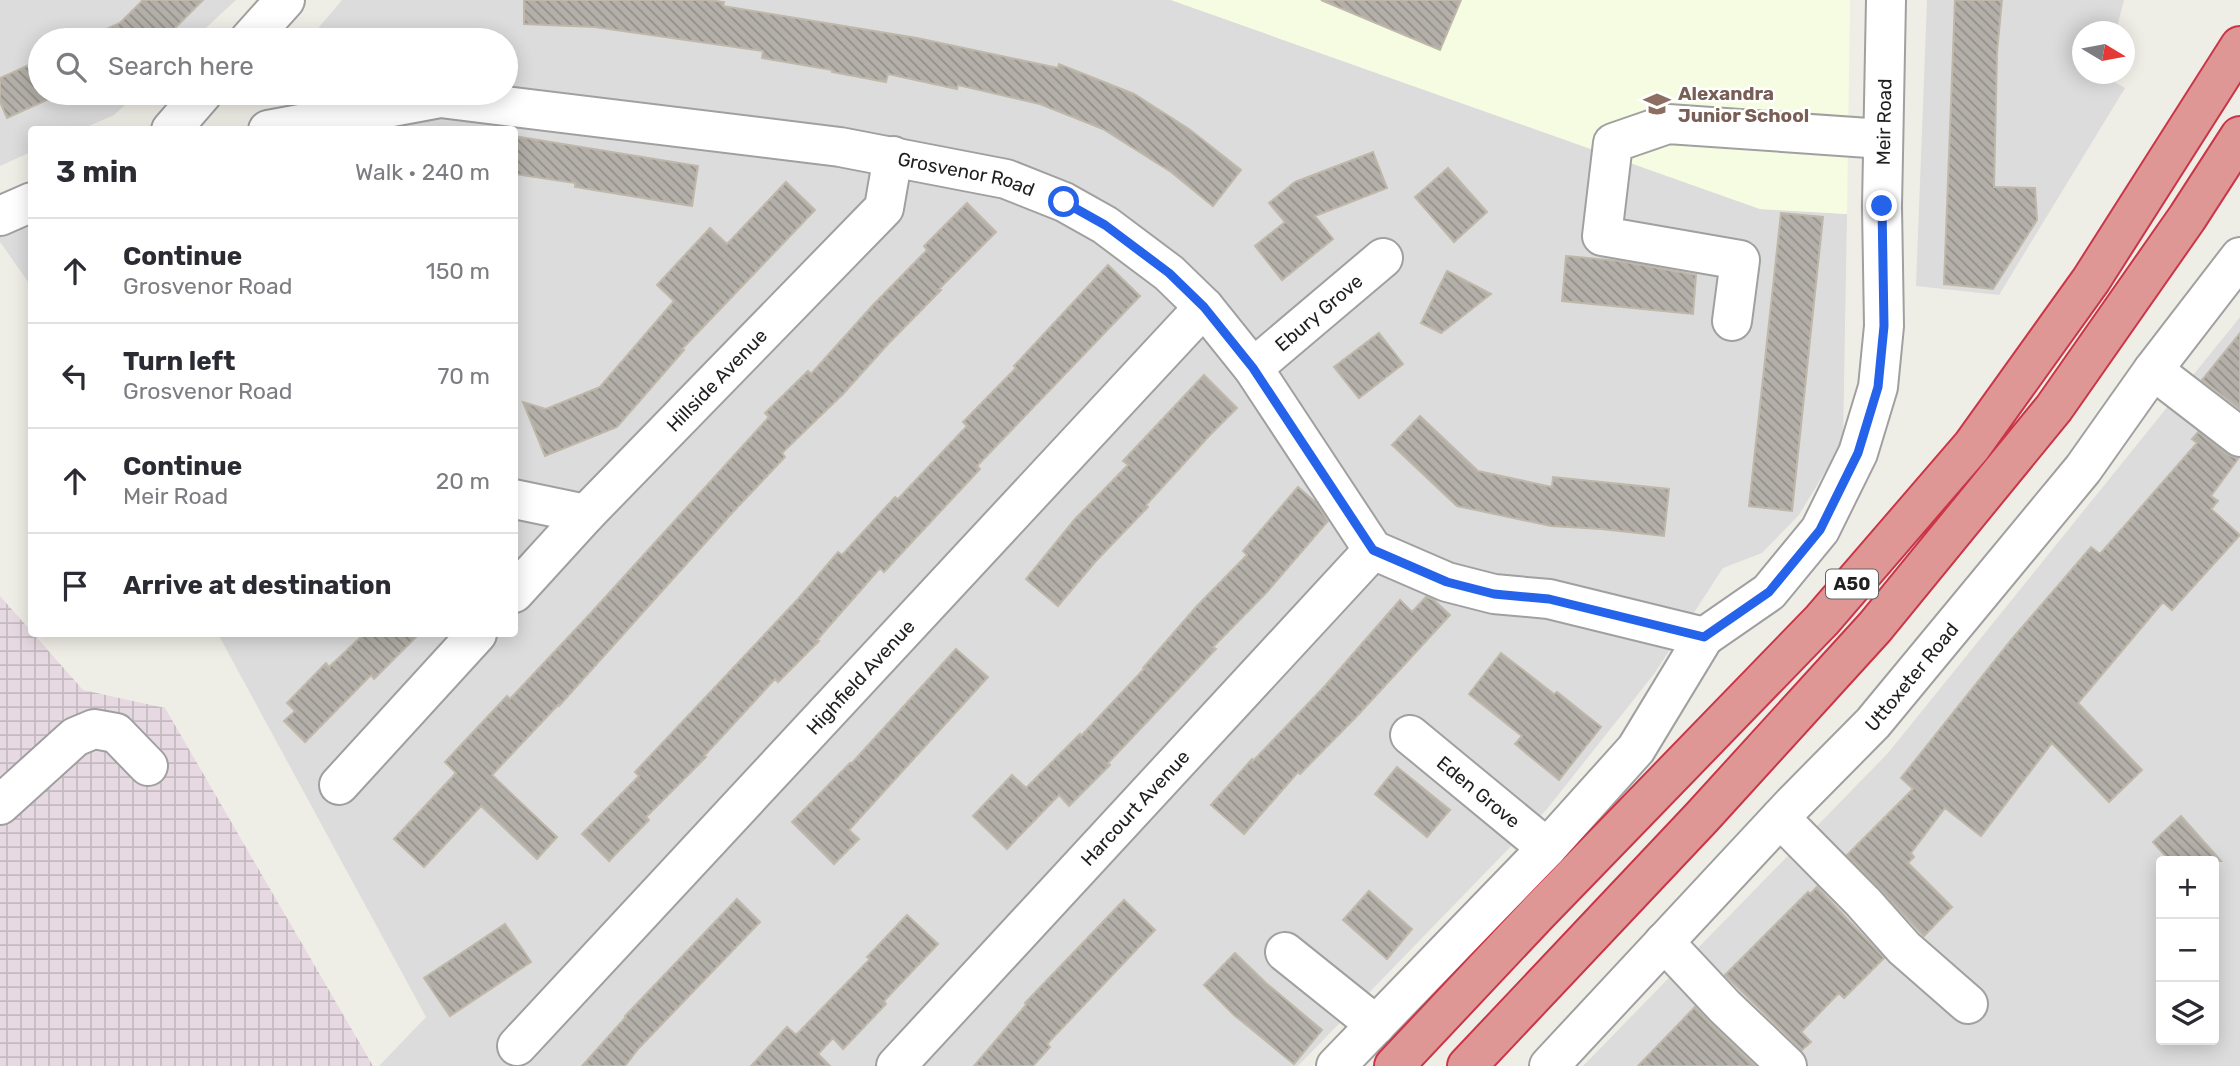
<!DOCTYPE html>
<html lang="en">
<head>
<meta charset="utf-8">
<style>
	body { margin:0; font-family:Rubik,sans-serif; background:#f7f7f7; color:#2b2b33 }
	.controls { position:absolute; right:21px; bottom:21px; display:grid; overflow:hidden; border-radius:7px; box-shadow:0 4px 18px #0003 }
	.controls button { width:63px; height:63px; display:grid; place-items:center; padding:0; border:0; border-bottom:2px solid #e1e1e2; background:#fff; color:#2b2b33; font:35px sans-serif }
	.compass { position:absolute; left:2072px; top:21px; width:63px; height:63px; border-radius:50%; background:#fff; box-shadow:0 4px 18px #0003; rotate:100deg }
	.stop { position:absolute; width:21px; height:21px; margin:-16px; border:5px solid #2563eb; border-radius:50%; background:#fff }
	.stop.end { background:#2563eb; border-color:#fff; box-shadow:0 2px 7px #0008 }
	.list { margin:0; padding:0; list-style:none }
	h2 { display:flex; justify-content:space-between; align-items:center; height:91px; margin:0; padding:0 28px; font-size:30px }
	h2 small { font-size:23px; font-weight:400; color:#7c7c81 }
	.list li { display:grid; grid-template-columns:46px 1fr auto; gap:21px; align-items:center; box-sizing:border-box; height:105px; padding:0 28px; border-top:2px solid #e1e1e2 }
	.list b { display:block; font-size:26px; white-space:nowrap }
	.list p { margin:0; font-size:23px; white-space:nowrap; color:#7c7c81 }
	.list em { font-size:23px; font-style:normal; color:#7c7c81 }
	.icon { flex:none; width:38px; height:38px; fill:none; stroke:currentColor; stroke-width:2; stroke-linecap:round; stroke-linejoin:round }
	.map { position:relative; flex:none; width:2240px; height:1066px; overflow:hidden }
	.search { position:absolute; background:#fff; box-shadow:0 4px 18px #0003; left:28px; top:28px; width:490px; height:77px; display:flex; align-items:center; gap:18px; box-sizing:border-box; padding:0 24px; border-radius:38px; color:#7c7c81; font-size:26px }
	.panel { position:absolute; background:#fff; box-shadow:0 4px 18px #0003; left:28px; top:126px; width:490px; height:511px; border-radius:7px }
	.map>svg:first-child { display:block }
	.residential { fill:#dddcdc; fill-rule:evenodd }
	.industrial { fill:url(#industrial-grid) }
	.education { fill:#f6fce2 }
	.building { fill:url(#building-back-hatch); stroke:#bfb8aa; stroke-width:2 }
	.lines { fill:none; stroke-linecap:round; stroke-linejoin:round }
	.minor-casing { stroke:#a0a0a0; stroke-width:42 }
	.highway-casing { stroke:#cb3548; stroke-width:42 }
	.minor { stroke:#fff; stroke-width:38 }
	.highway { stroke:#df9795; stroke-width:38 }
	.route { stroke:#2563eb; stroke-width:9 }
	.labels { text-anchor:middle; stroke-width:5; stroke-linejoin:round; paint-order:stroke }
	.shield { fill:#fff; stroke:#626262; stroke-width:2 }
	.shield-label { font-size:18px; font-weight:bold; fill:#1f1f1f }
	.education-label { font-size:19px; font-weight:bold; fill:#785e54; stroke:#fff; text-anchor:start }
	.street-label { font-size:19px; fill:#1f1f1f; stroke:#fff }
</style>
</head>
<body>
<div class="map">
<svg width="2240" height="1066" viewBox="0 0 2240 1066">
	<defs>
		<pattern id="industrial-grid" width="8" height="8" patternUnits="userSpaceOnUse" patternTransform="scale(1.75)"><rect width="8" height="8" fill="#e7d9e1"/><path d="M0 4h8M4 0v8" fill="none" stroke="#c6bac1"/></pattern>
		<pattern id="building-back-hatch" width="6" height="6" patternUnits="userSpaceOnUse" patternTransform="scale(1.75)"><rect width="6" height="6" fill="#b4b0a9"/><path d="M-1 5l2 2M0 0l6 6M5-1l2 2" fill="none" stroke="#928f89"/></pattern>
	</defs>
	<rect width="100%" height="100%" fill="#efeee6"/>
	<path class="residential" d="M 0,0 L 236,0 L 193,40 L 40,40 L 40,93 L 138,93 L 114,115 L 82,129 L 32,130 L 31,152 L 0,166 Z
		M 342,0 L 1171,0 L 1760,209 L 1847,214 L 1843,442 L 1799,515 L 1762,553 L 1723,568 L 1654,674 L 1547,809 L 1298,1066 L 379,1066 L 426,1017 L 218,634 L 514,634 L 514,130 L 297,129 L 303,93 L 506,93 L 506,40 L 312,40 L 314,33 Z
		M 1927,0 L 2124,0 L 2116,31 L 2082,32 L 2082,74 L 2105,74 L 2104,76 L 2125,88 L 1999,295 L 1916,286 Z
		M 31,222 L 31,286 L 0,242 L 0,235 Z
		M 2240,317 L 2240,1066 L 1583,1066 L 1888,753 ZM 2161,861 L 2214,861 L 2214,1040 L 2161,1040 Z"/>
	<path class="industrial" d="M 0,596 L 83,690 L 165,708 L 373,1066 L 0,1066 Z"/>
	<path class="education" d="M 1171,0 L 1850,0 L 1847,214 L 1760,209 Z"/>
	<path class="building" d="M 143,0 L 203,0 L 163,40 L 82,40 L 120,23 Z
		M 524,0 L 707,0 L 724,2 L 723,6 L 917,38 L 1058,68 L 1059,64 L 1134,94 L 1189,129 L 1241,170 L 1213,206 L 1171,172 L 1103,129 L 1040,104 L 958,85 L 957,89 L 888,74 L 886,82 L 832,72 L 832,70 L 762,58 L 763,51 L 595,27 L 524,24 Z
		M 1321,0 L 1461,0 L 1440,50 Z
		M 1955,0 L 2002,0 L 1997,52 L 1994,187 L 2035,188 L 2037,220 L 1993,289 L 1944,284 Z
		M 40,60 L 40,93 L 62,93 L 7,118 L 0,102 L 0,78 Z
		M 514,136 L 698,166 L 692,206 L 575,187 L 575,183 L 514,174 Z
		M 1373,152 L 1387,188 L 1315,216 L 1333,239 L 1282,280 L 1255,246 L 1285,222 L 1269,203 L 1295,182 Z
		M 1448,168 L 1487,212 L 1454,242 L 1415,197 Z
		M 786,182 L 815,210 L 682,349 L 684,350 L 617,427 L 545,456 L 523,402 L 546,409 L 600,387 L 674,301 L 657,285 L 710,228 L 727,244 Z
		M 967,203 L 996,232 L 939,289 L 941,290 L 888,344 L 843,394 L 782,453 L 785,457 L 732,513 L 559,706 L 558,705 L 492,775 L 557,837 L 537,859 L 481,806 L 424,867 L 394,839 L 456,773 L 445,762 L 507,696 L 510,699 L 590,614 L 769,417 L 765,413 L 808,371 L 811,374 L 873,305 L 927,250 L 924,246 Z
		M 1781,213 L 1823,217 L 1792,511 L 1749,506 Z
		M 1566,256 L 1620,261 L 1696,275 L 1693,314 L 1562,301 Z
		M 1108,265 L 1140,296 L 977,466 L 980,469 L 884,572 L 880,568 L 817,640 L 819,641 L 778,682 L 775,679 L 704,756 L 706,757 L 646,817 L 649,820 L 609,861 L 582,834 L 639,776 L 635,772 L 798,599 L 838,552 L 842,555 L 895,497 L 898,499 L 967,426 L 963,422 L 1016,368 L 1014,366 Z
		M 1447,271 L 1491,294 L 1441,333 L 1421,323 Z
		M 1379,333 L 1403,364 L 1359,398 L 1334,367 Z
		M 2240,333 L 2240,409 L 2202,380 Z
		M 1204,375 L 1237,408 L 1209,436 L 1146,505 L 1148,507 L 1095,562 L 1058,606 L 1026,579 L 1075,519 L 1128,465 L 1123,461 Z
		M 1420,416 L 1478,471 L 1552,487 L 1553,477 L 1669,489 L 1664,536 L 1601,529 L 1551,526 L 1457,506 L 1392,445 Z
		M 2198,432 L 2227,454 L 2238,459 L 2211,496 L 2218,501 L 2211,509 L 2240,535 L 2172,610 L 2163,602 L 2078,703 L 2142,770 L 2109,802 L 2052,743 L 1981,836 L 1945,808 L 1911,853 L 1914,857 L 1908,863 L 1952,907 L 1924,936 L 1847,855 L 1913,789 L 1901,778 L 2012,639 L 2091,547 L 2100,554 L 2197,443 L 2192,439 Z
		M 1298,487 L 1315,502 L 1328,521 L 1267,592 L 1213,647 L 1216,649 L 1108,763 L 1110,765 L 1069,806 L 1059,795 L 1007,849 L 973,816 L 1012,775 L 1026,788 L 1080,734 L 1081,736 L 1144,669 L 1143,668 L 1197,606 L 1247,555 L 1243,551 Z
		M 1426,597 L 1434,600 L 1450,615 L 1357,716 L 1300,774 L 1298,772 L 1244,834 L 1211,805 L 1252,759 L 1253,761 L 1325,686 L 1400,600 L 1412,612 Z
		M 364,634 L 419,634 L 374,679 L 371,675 L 305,742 L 284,721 L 295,711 L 287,703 L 326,663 L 329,667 Z
		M 956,649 L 988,677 L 849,830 L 859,839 L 834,864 L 792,822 L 850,763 L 851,764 Z
		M 1501,653 L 1554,694 L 1557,692 L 1601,727 L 1559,780 L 1515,744 L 1522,736 L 1469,694 Z
		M 1397,767 L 1450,810 L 1427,837 L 1375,794 Z
		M 2181,816 L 2221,861 L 2170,861 L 2153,842 Z
		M 1817,887 L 1884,958 L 1844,998 L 1839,993 L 1801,1032 L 1811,1042 L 1802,1050 L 1725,975 L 1808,892 L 1810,894 Z
		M 1369,891 L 1412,929 L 1387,959 L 1343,920 Z
		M 737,899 L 760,922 L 638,1049 L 625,1066 L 582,1066 L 626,1017 L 625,1016 Z
		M 1124,900 L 1155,930 L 1047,1044 L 1050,1047 L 1033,1066 L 974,1066 L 1026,1005 L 1025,1003 Z
		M 907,915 L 938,944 L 884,1001 L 886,1004 L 843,1049 L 833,1038 L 818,1054 L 830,1066 L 751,1066 L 787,1027 L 796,1035 L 870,959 L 867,957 Z
		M 505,924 L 531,962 L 450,1016 L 424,978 Z
		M 1235,953 L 1266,983 L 1322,1030 L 1294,1064 L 1234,1015 L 1204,985 Z
		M 1695,1007 L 1710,1023 L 1755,1066 L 1638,1066 Z"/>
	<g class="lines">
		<g class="minor-casing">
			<g id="minor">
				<path d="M 249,40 L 285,0"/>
				<path d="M 171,130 L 203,93"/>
				<path id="s1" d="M 268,130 L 440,98 L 840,147 L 1006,179 L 1064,202 L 1105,225 L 1169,273 L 1204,307 L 1253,368 L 1373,550 L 1447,582 L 1494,594 L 1549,599 L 1704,637 L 1769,592 L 1820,530 L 1858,453 L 1878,387 L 1884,326 L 1882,206 L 1886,0"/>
				<path d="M 0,216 L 32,202"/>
				<path d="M 1732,321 L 1740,260 L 1602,236 L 1613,143 L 1668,124 L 1883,139"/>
				<path id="s2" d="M 1253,368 L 1383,258"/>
				<path d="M 2153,370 L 2240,437"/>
				<path d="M 514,499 L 586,514"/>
				<path id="s3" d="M 514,593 L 586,514 L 884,208 L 893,156"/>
				<path id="s4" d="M 1410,735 L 1547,848"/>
				<path d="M 339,785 L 477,634"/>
				<path d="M 0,805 L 75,737 L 94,729 L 116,733 L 148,766"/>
				<path d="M 1780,818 L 1863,902 L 1904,948 L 1968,1004"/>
				<path d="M 1664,942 L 1725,1007 L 1787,1066"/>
				<path d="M 1285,952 L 1376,1025"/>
				<path id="s5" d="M 517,1046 L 1204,307"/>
				<path id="s6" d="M 896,1066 L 1373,550"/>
				<path d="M 1336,1066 L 1547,848 L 1636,749 L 1704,637"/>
				<path id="s7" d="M 1549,1066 L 1793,804 L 1873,723 L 2083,469 L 2153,370 L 2240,257"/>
			</g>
		</g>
		<g class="highway-casing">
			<path id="highway" d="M 1394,1066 L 1537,914 L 1822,620 L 1972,446 L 2091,280 L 2240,46
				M 1467,1066 L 1702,817 L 1875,627 L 2054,408 L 2187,218 L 2240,136"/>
		</g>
		<use href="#minor" class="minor"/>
		<use href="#highway" class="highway"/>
	</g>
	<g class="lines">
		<path class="route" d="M 1064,202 L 1105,225 L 1169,273 L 1204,307 L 1253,368 L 1373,550 L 1447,582 L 1494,594 L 1549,599 L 1704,637 L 1769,592 L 1820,530 L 1858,453 L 1878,387 L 1884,326 L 1882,206"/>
	</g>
	<defs>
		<g id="school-bare" transform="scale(2.1)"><path d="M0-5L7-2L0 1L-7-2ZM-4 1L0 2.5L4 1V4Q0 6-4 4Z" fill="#8d6e63" stroke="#fff" stroke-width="2.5" paint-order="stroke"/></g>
	</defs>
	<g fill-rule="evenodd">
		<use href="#school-bare" x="1657" y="104"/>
	</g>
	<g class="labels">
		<rect class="shield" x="1826" y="569.5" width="52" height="29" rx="5"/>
		<g class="shield-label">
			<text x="1852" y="590">A50</text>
		</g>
		<g class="education-label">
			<text x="1678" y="100">Alexandra<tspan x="1678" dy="22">Junior School</tspan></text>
		</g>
		<g class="street-label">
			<text dy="7" stroke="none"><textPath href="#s1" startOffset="2205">Meir Road</textPath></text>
			<text dy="7" stroke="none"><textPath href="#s1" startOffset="707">Grosvenor Road</textPath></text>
			<text dy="7" stroke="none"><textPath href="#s2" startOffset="86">Ebury Grove</textPath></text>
			<text dy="7" stroke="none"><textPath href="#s3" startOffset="294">Hillside Avenue</textPath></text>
			<text dy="7" stroke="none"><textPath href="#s5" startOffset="504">Highfield Avenue</textPath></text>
			<text dy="7" stroke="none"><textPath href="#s7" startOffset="532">Uttoxeter Road</textPath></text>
			<text dy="7" stroke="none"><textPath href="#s4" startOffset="89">Eden Grove</textPath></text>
			<text dy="7" stroke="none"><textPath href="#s6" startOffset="352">Harcourt Avenue</textPath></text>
		</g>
	</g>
</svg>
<div class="controls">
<button>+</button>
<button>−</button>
<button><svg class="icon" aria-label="layers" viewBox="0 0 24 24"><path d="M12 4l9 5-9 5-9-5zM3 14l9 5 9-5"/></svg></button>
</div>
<svg class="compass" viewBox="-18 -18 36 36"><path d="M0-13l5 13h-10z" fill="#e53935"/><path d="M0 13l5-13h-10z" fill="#7c7c81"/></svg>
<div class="stop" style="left:1064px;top:202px"></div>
<div class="stop end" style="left:1882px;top:206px"></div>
<div class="search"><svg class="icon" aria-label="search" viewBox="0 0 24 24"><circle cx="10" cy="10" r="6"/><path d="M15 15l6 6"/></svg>Search here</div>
<section class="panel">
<h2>3 min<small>Walk · 240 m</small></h2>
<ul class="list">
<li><svg class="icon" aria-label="ahead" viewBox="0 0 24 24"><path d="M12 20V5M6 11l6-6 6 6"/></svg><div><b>Continue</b><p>Grosvenor Road</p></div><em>150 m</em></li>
<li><svg class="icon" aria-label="left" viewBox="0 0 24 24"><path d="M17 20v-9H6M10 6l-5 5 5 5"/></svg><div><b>Turn left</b><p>Grosvenor Road</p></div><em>70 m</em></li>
<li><svg class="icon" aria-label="ahead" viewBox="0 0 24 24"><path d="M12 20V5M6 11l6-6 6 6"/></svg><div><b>Continue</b><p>Meir Road</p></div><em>20 m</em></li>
<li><svg class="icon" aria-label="arrive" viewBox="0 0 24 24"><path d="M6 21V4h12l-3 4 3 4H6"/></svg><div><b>Arrive at destination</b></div></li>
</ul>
</section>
</div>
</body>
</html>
